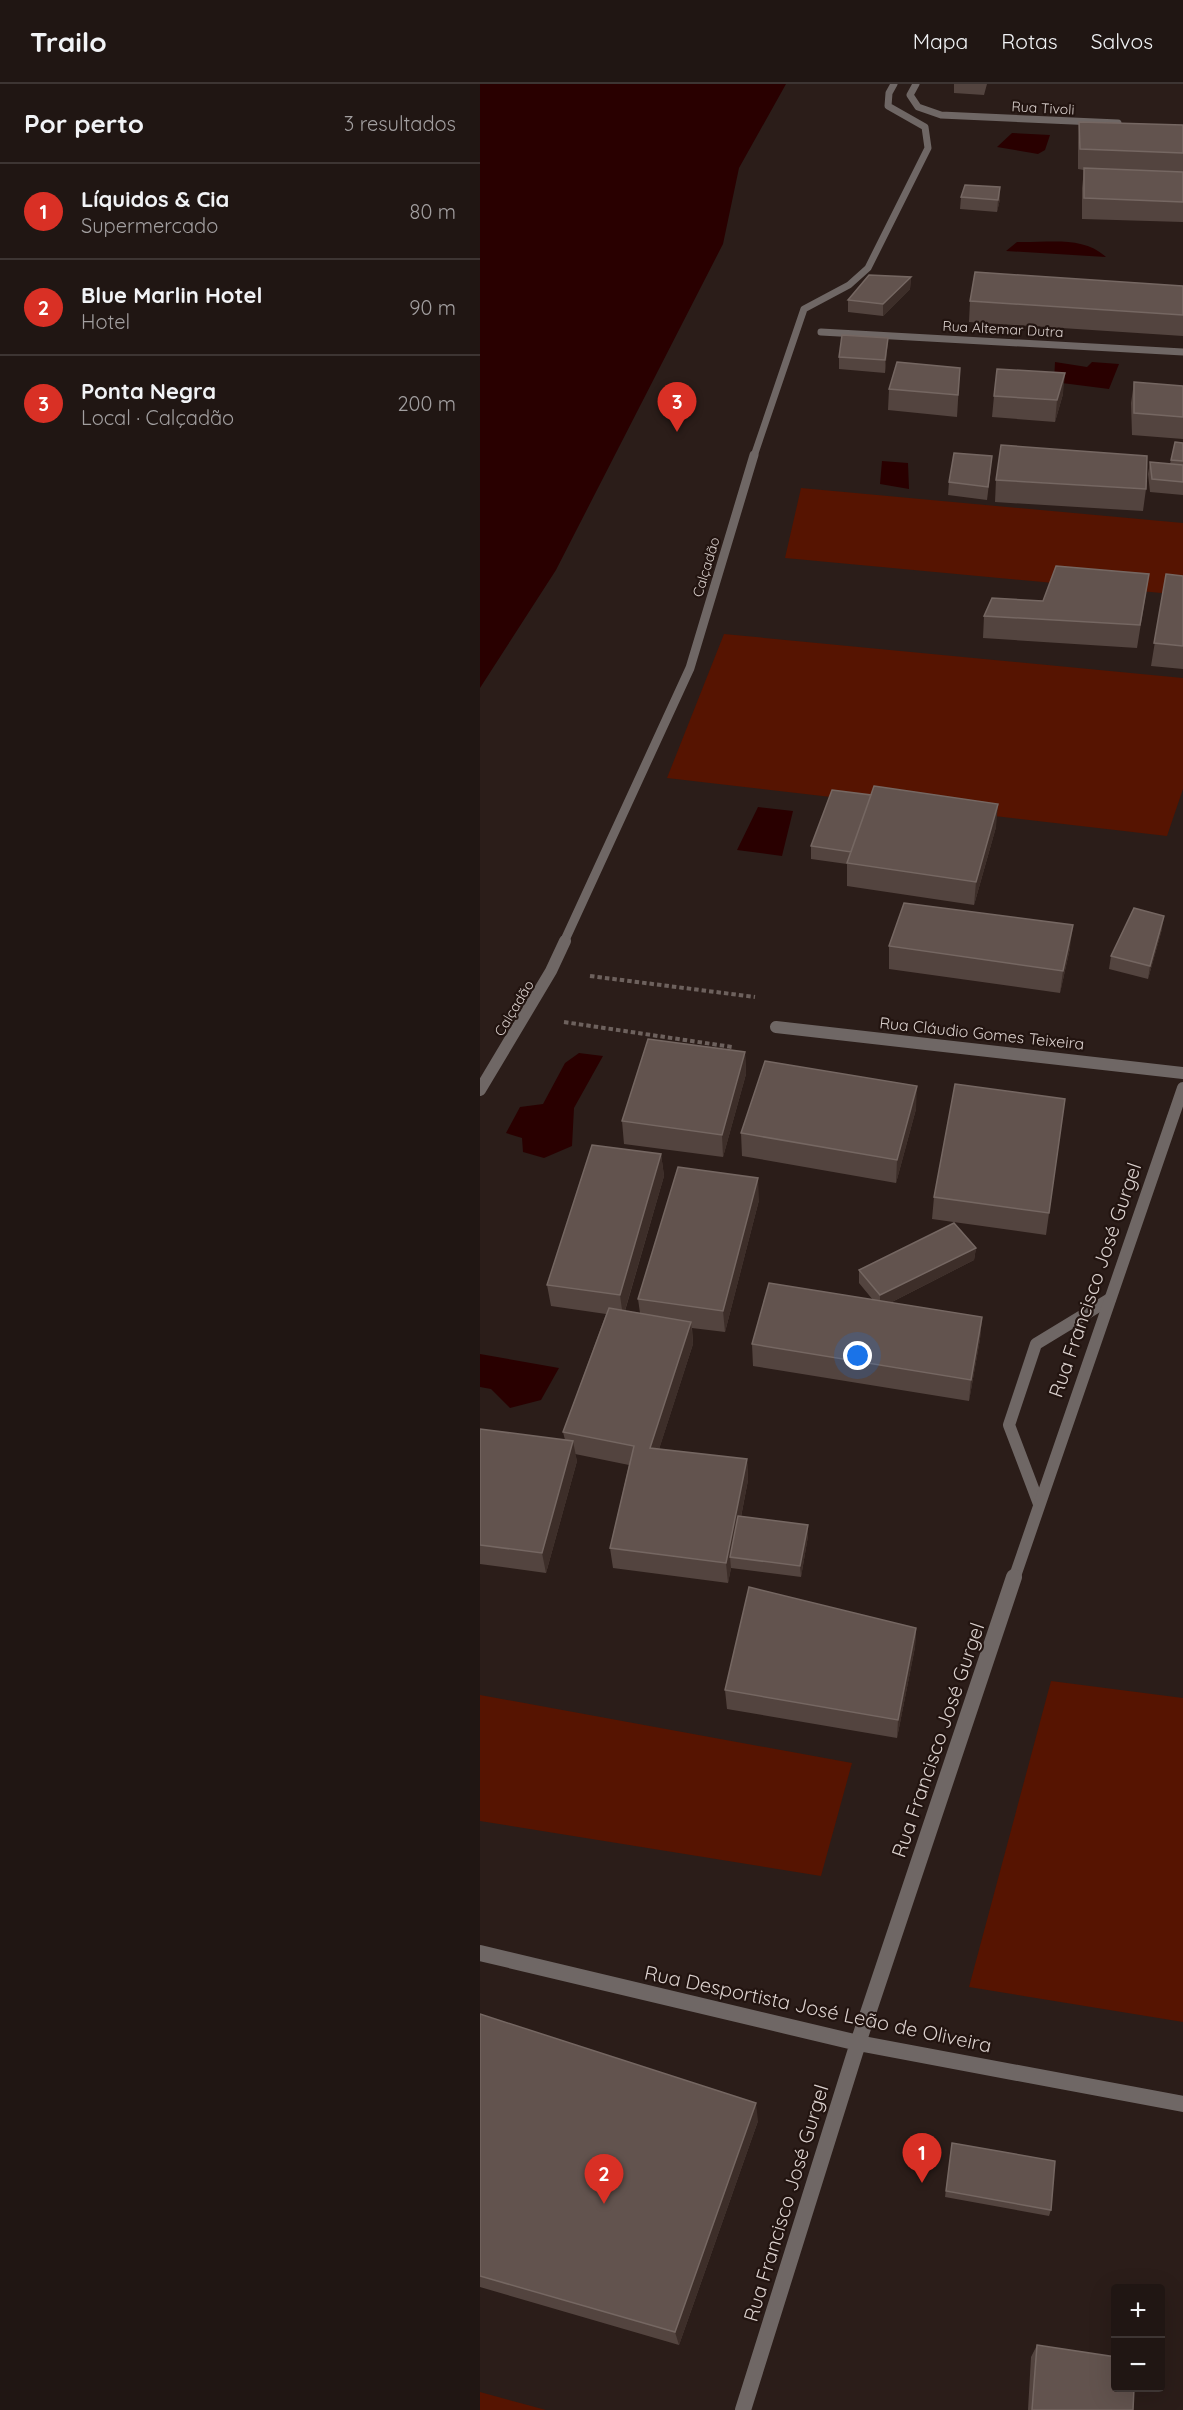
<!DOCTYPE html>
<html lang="pt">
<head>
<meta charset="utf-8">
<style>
	body { margin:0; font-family:Quicksand,sans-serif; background:#2d2321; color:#f1f3f6 }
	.controls { position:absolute; right:18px; bottom:18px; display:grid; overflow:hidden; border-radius:6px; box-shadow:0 6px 24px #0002 }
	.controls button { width:54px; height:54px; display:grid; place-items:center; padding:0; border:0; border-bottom:2px solid #3d3533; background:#201613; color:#f1f3f6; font:30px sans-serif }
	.you { position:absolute; left:378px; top:1272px; width:21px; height:21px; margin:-15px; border:4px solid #fff; border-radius:50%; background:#1a73e8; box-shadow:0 0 0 9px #1a73e833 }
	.badge { display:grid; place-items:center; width:39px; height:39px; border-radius:50%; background:#d93025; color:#fff; font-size:20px; font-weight:700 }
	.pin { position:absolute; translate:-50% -50px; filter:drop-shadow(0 2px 3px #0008) }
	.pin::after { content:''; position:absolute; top:32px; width:21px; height:18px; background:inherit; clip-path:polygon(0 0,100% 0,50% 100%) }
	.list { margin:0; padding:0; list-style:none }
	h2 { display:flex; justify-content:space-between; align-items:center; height:78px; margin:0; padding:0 24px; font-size:26px }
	h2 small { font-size:20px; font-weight:400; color:#a29fa0 }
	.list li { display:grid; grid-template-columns:39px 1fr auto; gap:18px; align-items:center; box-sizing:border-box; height:96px; padding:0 24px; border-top:2px solid #3d3533 }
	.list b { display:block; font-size:22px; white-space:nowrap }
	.list p { margin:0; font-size:20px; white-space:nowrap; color:#a29fa0 }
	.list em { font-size:20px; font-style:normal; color:#a29fa0 }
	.map { position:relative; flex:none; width:703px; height:2326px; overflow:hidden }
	header { display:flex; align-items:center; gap:36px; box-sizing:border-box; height:84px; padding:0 30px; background:#201613; border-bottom:2px solid #3d3533 }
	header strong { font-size:28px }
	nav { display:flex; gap:33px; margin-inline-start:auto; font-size:21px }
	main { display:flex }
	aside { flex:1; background:#201613 }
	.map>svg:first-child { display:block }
	.green { fill:#561401 }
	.water { fill:#290000 }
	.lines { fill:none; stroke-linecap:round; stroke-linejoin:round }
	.path { stroke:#6d615d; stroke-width:4; stroke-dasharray:4.5 3; stroke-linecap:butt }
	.service { stroke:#6f6765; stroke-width:12 }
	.pedestrian-far2 { stroke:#6f6765; stroke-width:7 }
	.pedestrian-far1 { stroke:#6f6765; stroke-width:9 }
	.pedestrian { stroke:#6f6765; stroke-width:12 }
	.minor-far2 { stroke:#6f6765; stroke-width:7 }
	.minor-far1 { stroke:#6f6765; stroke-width:12 }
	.minor { stroke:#6f6765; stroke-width:16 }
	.tertiary { stroke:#6f6765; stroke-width:7 }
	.wall { fill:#53443f }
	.shaded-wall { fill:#3d2e29 }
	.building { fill:#62534e; stroke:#756762; stroke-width:1.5 }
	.labels { text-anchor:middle; stroke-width:4.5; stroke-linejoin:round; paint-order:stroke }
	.far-street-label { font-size:14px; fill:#dbd1ce; stroke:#221410 }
	.street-label { font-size:16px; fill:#dbd1ce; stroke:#221410 }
	.near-street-label { font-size:20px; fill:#dbd1ce; stroke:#221410 }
</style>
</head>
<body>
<header>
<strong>Trailo</strong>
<nav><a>Mapa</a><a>Rotas</a><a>Salvos</a></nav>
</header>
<main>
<aside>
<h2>Por perto<small>3 resultados</small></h2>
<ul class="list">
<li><span class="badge">1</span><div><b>Líquidos &amp; Cia</b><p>Supermercado</p></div><em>80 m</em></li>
<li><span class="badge">2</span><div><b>Blue Marlin Hotel</b><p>Hotel</p></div><em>90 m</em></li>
<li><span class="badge">3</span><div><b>Ponta Negra</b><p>Local · Calçadão</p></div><em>200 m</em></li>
</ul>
</aside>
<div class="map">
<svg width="703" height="2326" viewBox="0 0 703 2326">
	<rect width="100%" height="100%" fill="#2b1d19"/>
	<path class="green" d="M 321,404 L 703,439 L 703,511 L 305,474 Z
		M 244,550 L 703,594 L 703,705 L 687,752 L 187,694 Z
		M 571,1597 L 703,1614 L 703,1938 L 489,1903 Z
		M 0,1611 L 372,1679 L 341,1792 L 0,1737 Z
		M 0,2308 L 66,2326 L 0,2326 Z"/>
	<path class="water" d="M 0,0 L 306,0 L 259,84 L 243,160 L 76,486 L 0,604 Z
		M 532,49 L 570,51 L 565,66 L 558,70 L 517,63 Z
		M 537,158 C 567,159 603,151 626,173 L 526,167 Z
		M 575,278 L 607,283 L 612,278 L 639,280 L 629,305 L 574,298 Z
		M 402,377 L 428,379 L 429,405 L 400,400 Z
		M 278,723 L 313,727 L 302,772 L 257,766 Z
		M 99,969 L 123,972 L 94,1024 L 92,1062 L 64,1074 L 43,1068 L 42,1054 L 26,1049 L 40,1023 L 63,1020 L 85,979 Z
		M 0,1270 L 79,1284 L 61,1316 L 30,1324 L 11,1305 L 0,1303 Z"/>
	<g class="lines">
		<path class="path" d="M 110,892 L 275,913
			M 84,938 L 252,963"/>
		<path class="service" d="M 559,1420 L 529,1341 L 556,1260 L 630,1215"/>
		<path class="pedestrian-far2" d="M 274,372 L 324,225 L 369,201 L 388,184 L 448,64 L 445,43 L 408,22 L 409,9 L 414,0"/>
		<path class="pedestrian-far1" d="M 84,858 L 210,584 L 274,371"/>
		<path class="pedestrian" d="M 0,1006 L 71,887 L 85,857"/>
		<path class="minor-far2" d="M 341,248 L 703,268"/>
		<path class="minor-far1" d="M 296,943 L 703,989
			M 534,1495 L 703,1004"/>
		<path class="minor" d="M 0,1869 L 378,1959 L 703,2020
			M 263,2326 L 378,1959 L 534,1493"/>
		<path class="tertiary" d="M 436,0 L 430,11 L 438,23 L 461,31 L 638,39"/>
	</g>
	<path class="wall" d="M 474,0 L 507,0 L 504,11 L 474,9 Z
		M 599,38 L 703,41 L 703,138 L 602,135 L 602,104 L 604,86 L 598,85 L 598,58 Z
		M 520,103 L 520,115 L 517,128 L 480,125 L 481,113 Z
		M 431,193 L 430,205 L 403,232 L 368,228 L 368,216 Z
		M 703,202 L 703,252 L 489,238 L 490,217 Z
		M 408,254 L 405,289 L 359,285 L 359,273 Z
		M 480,284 L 477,333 L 408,326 L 409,305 Z
		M 654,298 L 703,302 L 703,355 L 652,351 L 651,319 Z
		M 583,310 L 575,338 L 512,333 L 514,312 Z
		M 695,358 L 703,359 L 703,411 L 670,408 L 668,390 L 670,378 L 690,380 Z
		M 511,384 L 507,416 L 468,411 L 469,398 Z
		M 516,396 L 666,405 L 663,427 L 515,418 Z
		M 669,490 L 657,564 L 503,554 L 504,532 Z
		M 686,490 L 703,492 L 703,585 L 671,582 Z
		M 516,743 L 494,821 L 367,802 L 367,780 L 331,775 L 331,762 Z
		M 682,845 L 668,895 L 629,885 L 631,872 Z
		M 409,862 L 590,864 L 580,909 L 409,885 Z
		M 265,968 L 266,990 L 243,1073 L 144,1060 L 142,1037 Z
		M 585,1015 L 566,1151 L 452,1135 L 454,1113 Z
		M 436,1025 L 416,1099 L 262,1072 L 261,1049 Z
		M 181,1070 L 184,1092 L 145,1227 L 160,1229 L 158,1215 L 279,1116 L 245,1248 L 212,1244 L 213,1260 L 179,1365 L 267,1375 L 268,1396 L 261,1433 L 328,1452 L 321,1493 L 251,1484 L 248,1499 L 133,1484 L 130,1464 L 149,1381 L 95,1370 L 97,1377 L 66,1489 L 0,1480 L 0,1345 L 85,1356 L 83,1348 L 126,1230 L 71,1222 L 67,1201 Z
		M 496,1164 L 494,1176 L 410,1219 L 502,1233 L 500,1255 L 489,1317 L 273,1282 L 272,1260 L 393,1216 L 379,1199 L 379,1186 Z
		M 436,1544 L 435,1563 L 417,1654 L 247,1625 L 245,1606 Z
		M 0,1930 L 278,2037 L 199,2261 L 0,2203 Z
		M 471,2066 L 571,2126 L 569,2132 L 465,2113 Z
		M 557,2261 L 653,2326 L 548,2326 L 551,2273 Z"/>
	<path class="shaded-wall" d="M 520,103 L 520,115 L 517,128 L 518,116 Z
		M 431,193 L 430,205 L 403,232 L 403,220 Z
		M 408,254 L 407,266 L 405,289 L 405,276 Z
		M 585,289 L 583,310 L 575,338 L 577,316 Z
		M 518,720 L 516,743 L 494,821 L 496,798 Z
		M 684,832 L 682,845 L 668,895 L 670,882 Z
		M 593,841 L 590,864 L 580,909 L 583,887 Z
		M 265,968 L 266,990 L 243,1073 L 242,1051 Z
		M 437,1002 L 436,1025 L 416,1099 L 417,1076 Z
		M 181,1070 L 184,1092 L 143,1233 L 140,1211 Z
		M 278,1094 L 279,1116 L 245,1248 L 243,1227 Z
		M 496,1164 L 494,1176 L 400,1224 L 400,1211 Z
		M 502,1233 L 500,1255 L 489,1317 L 491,1296 Z
		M 211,1238 L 213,1260 L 173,1384 L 170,1364 Z
		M 93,1357 L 97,1377 L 66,1489 L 62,1469 Z
		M 267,1375 L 268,1396 L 253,1474 L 250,1473 L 251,1484 L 248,1499 L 246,1479 Z
		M 328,1441 L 328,1452 L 321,1493 L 320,1482 Z
		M 436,1544 L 435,1563 L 417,1654 L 418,1636 Z
		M 276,2019 L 278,2037 L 199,2261 L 195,2248 Z"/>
	<path class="building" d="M 599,38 L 703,41 L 703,69 L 600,65 Z
		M 604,84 L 703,88 L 703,118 L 604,114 Z
		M 485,101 L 520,103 L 518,116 L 481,113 Z
		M 495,188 L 703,202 L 703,231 L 490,217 Z
		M 389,191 L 431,193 L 403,220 L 368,216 Z
		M 362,251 L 408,254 L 405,276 L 359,273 Z
		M 417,278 L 480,284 L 478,311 L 409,305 Z
		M 517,285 L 585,289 L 577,316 L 514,312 Z
		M 654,298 L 703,302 L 703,333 L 654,329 Z
		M 695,358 L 703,359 L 703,377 L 691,376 Z
		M 521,361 L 667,372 L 666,405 L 516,396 Z
		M 474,369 L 512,372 L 508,403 L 469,398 Z
		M 670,378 L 703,381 L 703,398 L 672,395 Z
		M 576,482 L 669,490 L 660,541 L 504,532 L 512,514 L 563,517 Z
		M 686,490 L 703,492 L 703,562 L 674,559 Z
		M 394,702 L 518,720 L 496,798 L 367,779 Z
		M 352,706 L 391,711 L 371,768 L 331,762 Z
		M 424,819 L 593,841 L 583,887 L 409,862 Z
		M 654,824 L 684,832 L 670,882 L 631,872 Z
		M 168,955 L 265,968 L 242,1051 L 142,1037 Z
		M 285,977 L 437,1002 L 417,1076 L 261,1049 Z
		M 475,1000 L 585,1015 L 569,1129 L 454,1113 Z
		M 112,1061 L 181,1070 L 140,1211 L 67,1201 Z
		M 198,1083 L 278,1094 L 243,1227 L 158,1215 Z
		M 474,1139 L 496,1164 L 400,1211 L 379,1186 Z
		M 289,1199 L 502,1233 L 491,1296 L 272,1260 Z
		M 129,1224 L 211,1238 L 170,1364 L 267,1375 L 246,1479 L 130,1464 L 154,1362 L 83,1348 Z
		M 0,1345 L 93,1357 L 62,1469 L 0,1461 Z
		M 258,1432 L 328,1441 L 320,1482 L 250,1473 Z
		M 269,1503 L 436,1544 L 418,1636 L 245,1606 Z
		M 0,1930 L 276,2019 L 195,2248 L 0,2192 Z
		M 472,2059 L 575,2077 L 571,2126 L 466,2107 Z
		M 557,2261 L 636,2273 L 636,2304 L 654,2304 L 653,2326 L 552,2326 Z"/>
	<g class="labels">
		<g class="far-street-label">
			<text transform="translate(563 24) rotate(3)" y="5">Rua Tivoli</text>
			<text transform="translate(523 245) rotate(3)" y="5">Rua Altemar Dutra</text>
			<text transform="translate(226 483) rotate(-73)" y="5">Calçadão</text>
			<text transform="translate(34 924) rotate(-59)" y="5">Calçadão</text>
		</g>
		<g class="street-label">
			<text transform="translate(502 949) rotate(6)" y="6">Rua Cláudio Gomes Teixeira</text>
		</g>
		<g class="near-street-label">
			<text transform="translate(615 1196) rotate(-71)" y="7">Rua Francisco José Gurgel</text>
			<text transform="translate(458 1656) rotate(-71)" y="7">Rua Francisco José Gurgel</text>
			<text transform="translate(338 1925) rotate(12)" y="7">Rua Desportista José Leão de Oliveira</text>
			<text transform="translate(306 2119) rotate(-73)" y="7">Rua Francisco José Gurgel</text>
		</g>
	</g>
</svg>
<div class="controls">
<button>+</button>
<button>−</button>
</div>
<div class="you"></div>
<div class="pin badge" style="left:442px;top:2099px">1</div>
<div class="pin badge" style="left:124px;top:2120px">2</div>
<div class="pin badge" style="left:197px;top:348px">3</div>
</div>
</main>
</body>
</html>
